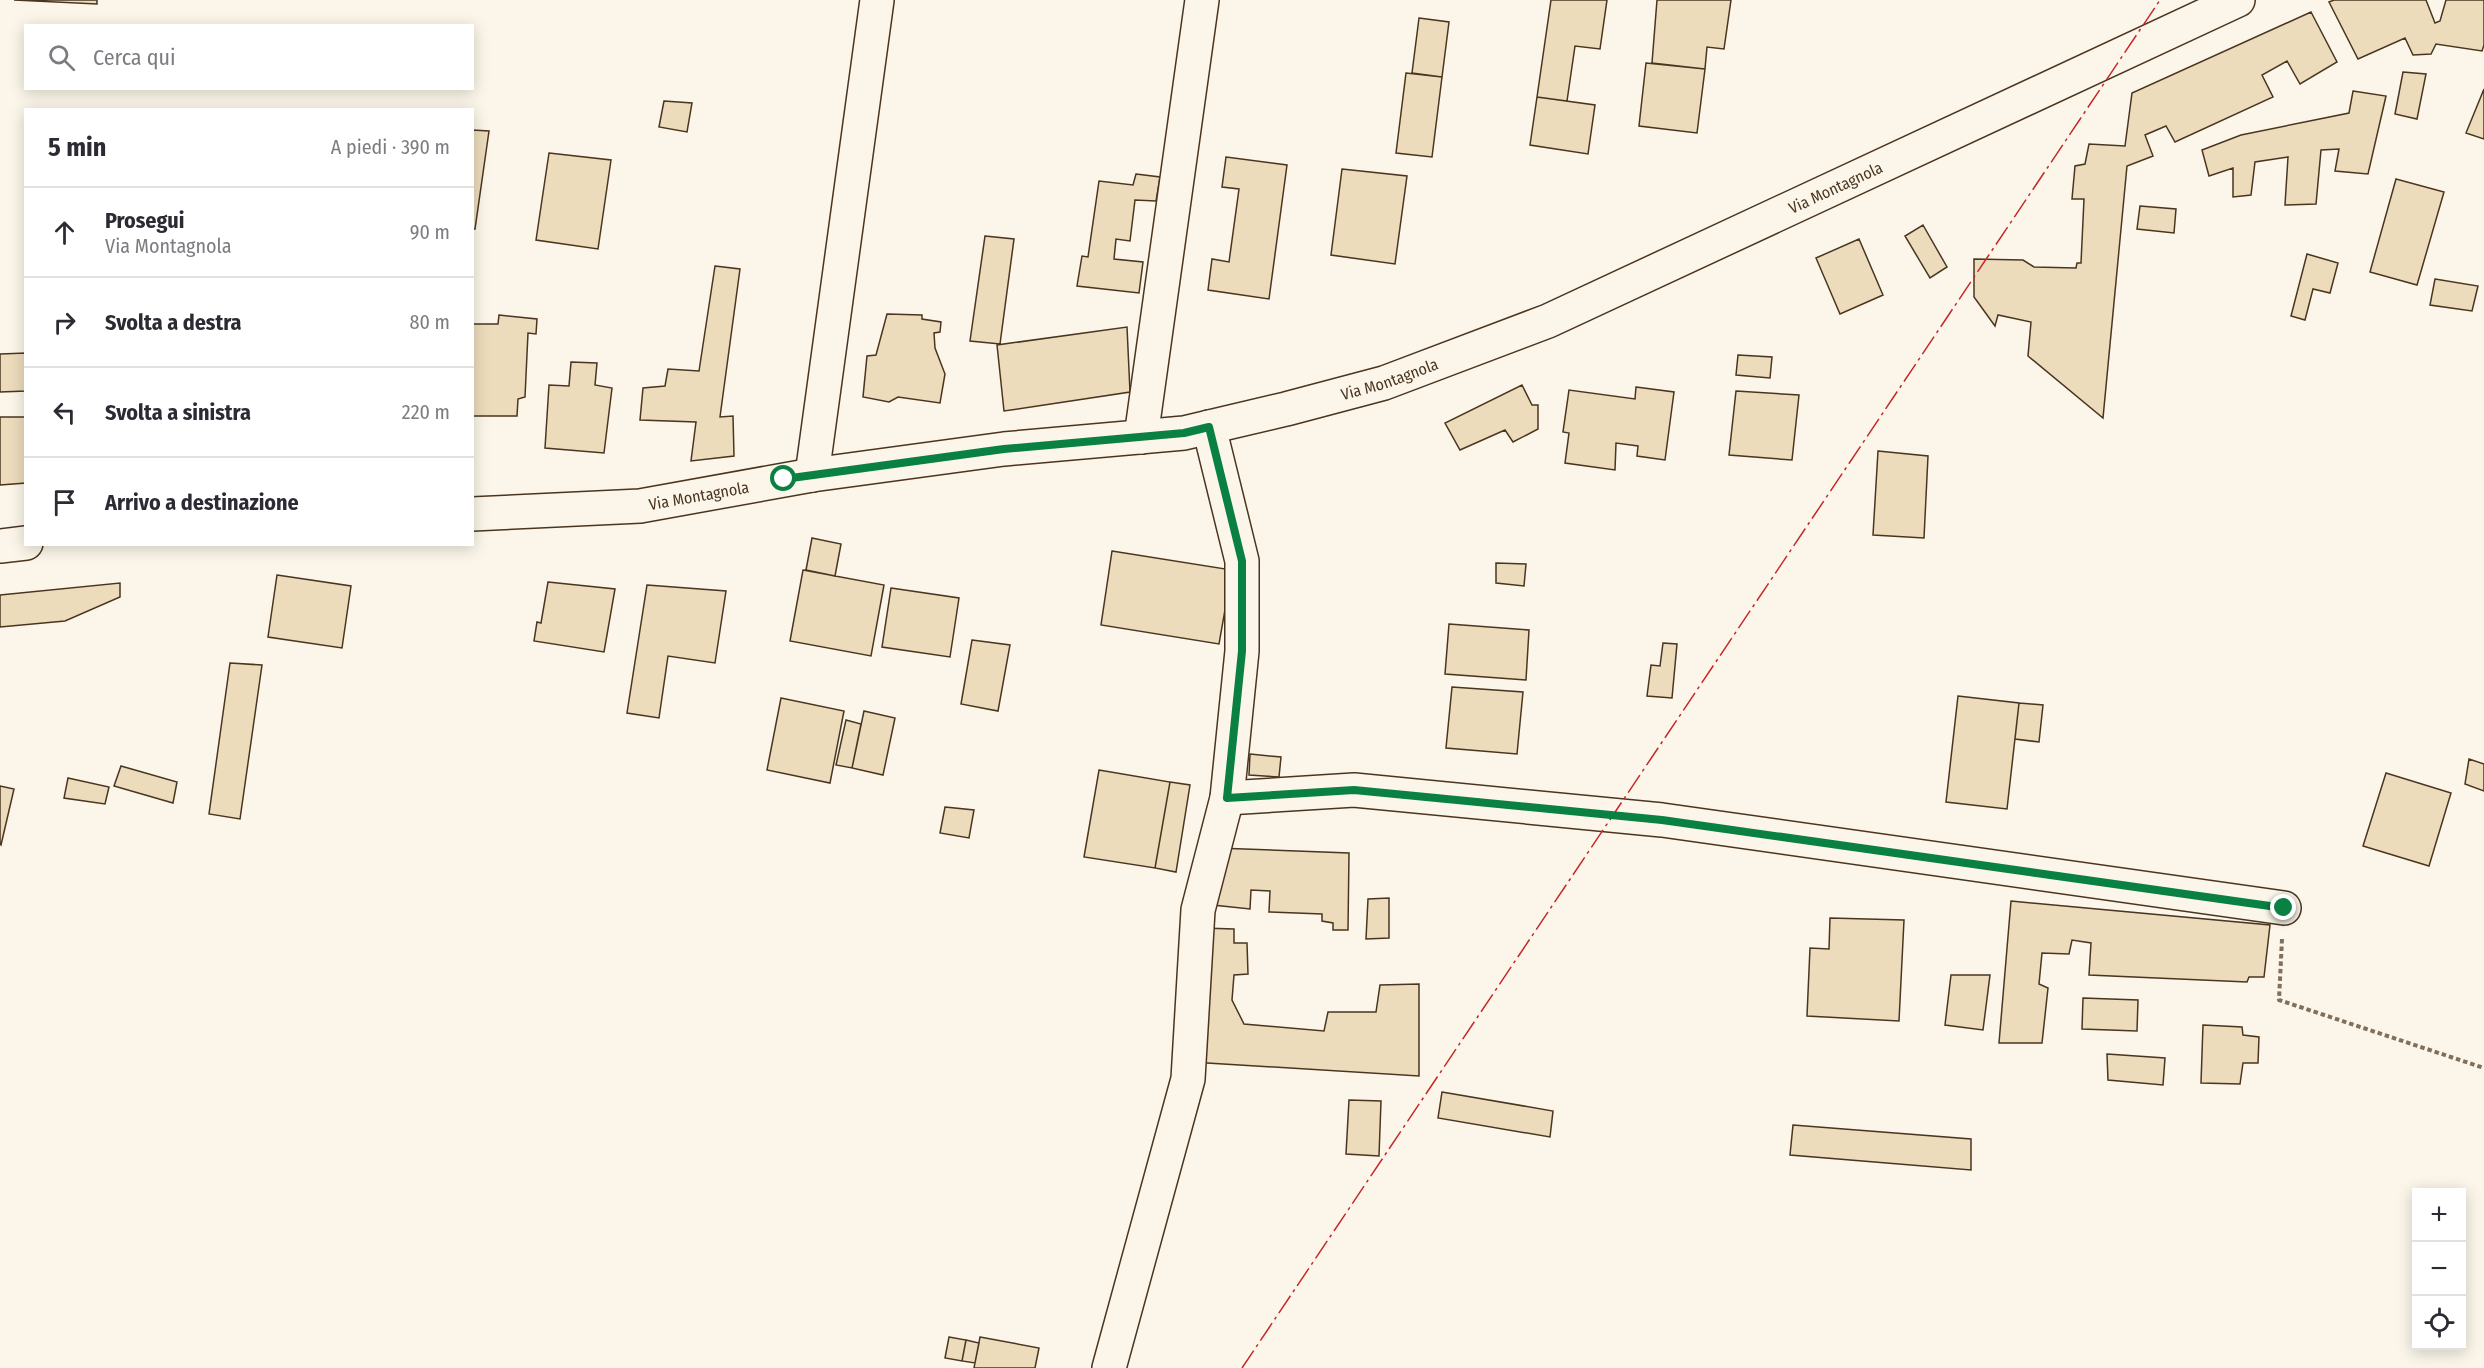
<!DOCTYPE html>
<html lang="it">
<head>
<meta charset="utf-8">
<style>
	body { margin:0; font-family:"Fira Sans Condensed",sans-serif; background:#f7f7f7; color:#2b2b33 }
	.controls { position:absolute; right:18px; bottom:18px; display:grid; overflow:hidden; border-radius:0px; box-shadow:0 3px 15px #0003 }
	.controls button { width:54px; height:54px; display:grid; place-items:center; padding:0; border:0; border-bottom:2px solid #e1e1e2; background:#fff; color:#2b2b33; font:30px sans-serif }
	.stop { position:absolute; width:18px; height:18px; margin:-14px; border:4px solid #0b8043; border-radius:50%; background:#fff }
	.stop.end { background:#0b8043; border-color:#fff; box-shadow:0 2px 6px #0008 }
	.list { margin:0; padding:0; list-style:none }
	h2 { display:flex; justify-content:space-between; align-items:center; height:78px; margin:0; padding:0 24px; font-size:26px }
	h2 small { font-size:20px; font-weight:400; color:#7c7c81 }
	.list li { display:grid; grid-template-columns:39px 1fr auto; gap:18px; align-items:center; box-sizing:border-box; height:90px; padding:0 24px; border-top:2px solid #e1e1e2 }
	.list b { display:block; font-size:22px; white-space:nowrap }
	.list p { margin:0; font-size:20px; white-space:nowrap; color:#7c7c81 }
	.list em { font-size:20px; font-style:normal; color:#7c7c81 }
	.icon { flex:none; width:33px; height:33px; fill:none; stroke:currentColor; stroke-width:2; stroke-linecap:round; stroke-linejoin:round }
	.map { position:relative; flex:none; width:2484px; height:1368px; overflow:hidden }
	.search { position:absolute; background:#fff; box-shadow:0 3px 15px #0003; left:24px; top:24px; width:450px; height:66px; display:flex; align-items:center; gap:15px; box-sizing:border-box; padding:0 21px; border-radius:0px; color:#7c7c81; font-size:22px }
	.panel { position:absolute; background:#fff; box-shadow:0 3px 15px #0003; left:24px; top:108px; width:450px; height:438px; border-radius:0px }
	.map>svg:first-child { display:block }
	.building { fill:#ecdcbc; stroke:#4a3520; stroke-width:1.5 }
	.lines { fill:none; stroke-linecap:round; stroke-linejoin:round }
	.minor-casing { stroke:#4a3520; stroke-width:36 }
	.path { stroke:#7f6f5c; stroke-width:4; stroke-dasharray:4.5 3; stroke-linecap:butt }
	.minor { stroke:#fbf6e9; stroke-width:33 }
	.power { stroke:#c62828; stroke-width:1.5; stroke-dasharray:21 4.5 3 4.5; stroke-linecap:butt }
	.route { stroke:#0b8043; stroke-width:8 }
	.labels { text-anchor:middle; stroke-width:4.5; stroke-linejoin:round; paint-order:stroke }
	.street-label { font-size:16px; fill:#4a3520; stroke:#fbf6e9 }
</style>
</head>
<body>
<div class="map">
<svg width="2484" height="1368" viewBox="0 0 2484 1368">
	<rect width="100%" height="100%" fill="#fbf6e9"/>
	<path class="building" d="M 14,0 L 97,0 L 97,4 Z
		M 1551,0 L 1607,0 L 1600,49 L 1575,46 L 1567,101 L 1537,97 Z
		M 1657,0 L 1731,0 L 1724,49 L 1707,47 L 1705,69 L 1652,63 Z
		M 2334,0 L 2426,0 L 2435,23 L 2440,21 L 2446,0 L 2484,0 L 2484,45 L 2482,51 L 2436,44 L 2431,54 L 2413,55 L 2405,38 L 2358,59 L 2329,2 Z
		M 2311,12 L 2337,62 L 2300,84 L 2287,61 L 2262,75 L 2273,97 L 2175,142 L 2166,126 L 2145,135 L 2153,156 L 2127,166 L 2103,418 L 2028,356 L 2031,322 L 1998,315 L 1995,326 L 1974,297 L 1974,259 L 2023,260 L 2034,267 L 2076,268 L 2077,263 L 2081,263 L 2084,199 L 2072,199 L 2075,166 L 2085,164 L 2089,144 L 2125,146 L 2132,93 Z
		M 1419,18 L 1449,22 L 1442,77 L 1412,73 Z
		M 1646,63 L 1705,69 L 1697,133 L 1639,126 Z
		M 2403,72 L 2426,74 L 2417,119 L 2395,114 Z
		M 1406,73 L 1442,77 L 1432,157 L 1396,153 Z
		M 2484,89 L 2484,139 L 2466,133 Z
		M 2353,91 L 2386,96 L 2368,174 L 2335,171 L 2339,149 L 2321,150 L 2316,204 L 2285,205 L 2288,157 L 2255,162 L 2251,195 L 2233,197 L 2233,168 L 2209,176 L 2202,150 L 2241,135 L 2349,113 Z
		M 1537,97 L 1595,105 L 1588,154 L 1530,145 Z
		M 664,101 L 692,103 L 687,132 L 659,127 Z
		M 472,130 L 489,131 L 475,229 L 472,229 Z
		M 549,153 L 611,160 L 598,249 L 536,240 Z
		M 1226,157 L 1287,165 L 1269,299 L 1208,290 L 1212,259 L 1229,262 L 1239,189 L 1222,187 Z
		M 1342,169 L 1407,176 L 1395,264 L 1331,255 Z
		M 1136,174 L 1160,177 L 1156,201 L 1135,200 L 1130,241 L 1116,239 L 1114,259 L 1143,262 L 1139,293 L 1077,286 L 1082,256 L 1088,257 L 1099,181 L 1133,185 Z
		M 2396,179 L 2444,192 L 2417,285 L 2370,272 Z
		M 2140,206 L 2176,209 L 2174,233 L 2137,229 Z
		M 1923,225 L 1947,267 L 1930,278 L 1905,236 Z
		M 985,236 L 1014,239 L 1000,344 L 970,341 Z
		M 1859,239 L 1883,295 L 1840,314 L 1816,258 Z
		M 2307,254 L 2338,263 L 2330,293 L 2313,289 L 2305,320 L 2291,316 Z
		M 715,266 L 740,269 L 720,417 L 733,416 L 734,456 L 691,461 L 696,422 L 640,420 L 643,388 L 665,386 L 668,369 L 699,371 Z
		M 2435,279 L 2478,286 L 2472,311 L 2430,305 Z
		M 887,314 L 922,315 L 922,319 L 941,322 L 940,332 L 934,333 L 935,348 L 945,374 L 940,403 L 898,397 L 889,402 L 863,397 L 867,356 L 876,355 Z
		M 499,315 L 537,319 L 536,334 L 528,333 L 525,397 L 518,399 L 517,416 L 472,416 L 472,324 L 498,324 Z
		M 1127,327 L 1130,392 L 1004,411 L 997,345 Z
		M 26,353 L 26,391 L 0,392 L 0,354 Z
		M 1738,355 L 1772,357 L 1770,378 L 1736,375 Z
		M 571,362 L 597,363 L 595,385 L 612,388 L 604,453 L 545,448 L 549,385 L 569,386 Z
		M 1522,385 L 1532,405 L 1538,405 L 1538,429 L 1513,442 L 1505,430 L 1460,450 L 1445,423 Z
		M 1636,387 L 1674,392 L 1665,460 L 1637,456 L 1638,446 L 1616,443 L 1615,470 L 1565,463 L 1569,433 L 1563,432 L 1569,390 L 1635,399 Z
		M 1736,391 L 1799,395 L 1792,460 L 1729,455 Z
		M 0,417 L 26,417 L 26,483 L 0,485 Z
		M 1878,451 L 1928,456 L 1924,538 L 1873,535 Z
		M 812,538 L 841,544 L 835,576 L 806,570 Z
		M 1112,551 L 1232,570 L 1219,644 L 1101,625 Z
		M 1496,563 L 1526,564 L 1524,586 L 1496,583 Z
		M 803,570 L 884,585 L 871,656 L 790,641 Z
		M 277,575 L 351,586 L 342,648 L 268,637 Z
		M 548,582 L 615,589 L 604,652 L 534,641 L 537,622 L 541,623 Z
		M 120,583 L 120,597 L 65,621 L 0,627 L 0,595 Z
		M 647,585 L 726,591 L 715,663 L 668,656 L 659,718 L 627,713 Z
		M 891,588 L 959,598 L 950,657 L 882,647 Z
		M 1449,624 L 1529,630 L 1526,680 L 1445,674 Z
		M 972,640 L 1010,645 L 998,711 L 961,704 Z
		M 1663,643 L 1677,644 L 1672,698 L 1647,696 L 1651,665 L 1660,666 Z
		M 230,663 L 262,665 L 240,819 L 209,814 Z
		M 1452,687 L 1523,692 L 1517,754 L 1446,748 Z
		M 1958,696 L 2019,703 L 2007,809 L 1946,802 Z
		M 781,698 L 844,711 L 830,783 L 767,770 Z
		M 2019,703 L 2043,705 L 2039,742 L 2015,739 Z
		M 864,711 L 895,718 L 883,775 L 852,768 Z
		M 846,720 L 861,724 L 852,768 L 836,765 Z
		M 1250,754 L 1281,757 L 1279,777 L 1249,775 Z
		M 2469,759 L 2484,764 L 2484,791 L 2465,784 Z
		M 121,766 L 177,782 L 173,803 L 114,786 Z
		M 1099,770 L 1170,782 L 1155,868 L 1084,857 Z
		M 2386,773 L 2451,793 L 2429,866 L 2363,846 Z
		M 68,778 L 109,787 L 105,804 L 64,798 Z
		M 1170,782 L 1190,785 L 1176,872 L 1155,868 Z
		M 0,786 L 14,789 L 1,845 L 0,844 Z
		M 945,807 L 974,810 L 969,838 L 940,833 Z
		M 1217,848 L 1349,853 L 1348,930 L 1333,930 L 1333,923 L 1322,921 L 1322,914 L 1269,912 L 1270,891 L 1251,890 L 1250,909 L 1213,905 Z
		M 1389,898 L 1389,938 L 1366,939 L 1368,899 Z
		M 2011,901 L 2270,925 L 2264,977 L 2249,977 L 2247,982 L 2089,975 L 2091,943 L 2072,940 L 2069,954 L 2042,953 L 2039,984 L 2048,988 L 2042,1043 L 1999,1043 Z
		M 1830,918 L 1904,920 L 1899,1021 L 1807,1016 L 1810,948 L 1829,949 Z
		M 1202,928 L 1234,929 L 1234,943 L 1247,943 L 1248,974 L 1234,975 L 1232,1000 L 1244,1024 L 1324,1031 L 1328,1012 L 1376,1012 L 1380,985 L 1419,984 L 1419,1076 L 1191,1062 Z
		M 1951,975 L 1990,975 L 1983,1030 L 1945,1025 Z
		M 2083,998 L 2138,1000 L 2137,1031 L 2082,1029 Z
		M 2203,1025 L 2242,1027 L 2243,1035 L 2259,1037 L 2258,1063 L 2243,1063 L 2240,1084 L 2201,1083 Z
		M 2107,1054 L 2165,1058 L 2163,1085 L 2108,1080 Z
		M 1442,1092 L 1553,1111 L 1550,1137 L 1438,1118 Z
		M 1349,1100 L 1381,1101 L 1379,1156 L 1346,1154 Z
		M 1793,1125 L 1971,1139 L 1971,1170 L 1790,1155 Z
		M 949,1337 L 966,1340 L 962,1361 L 945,1358 Z
		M 980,1337 L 1039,1348 L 1035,1368 L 974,1368 Z
		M 966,1340 L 979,1343 L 975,1363 L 962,1361 Z"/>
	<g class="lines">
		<g class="minor-casing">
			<g id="minor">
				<path d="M 1141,437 L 1202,0"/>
				<path d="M 812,475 L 877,0"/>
				<path id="s1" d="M 472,514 L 640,506 L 812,475 L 1004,449 L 1184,433 L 1286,409 L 1384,383 L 1548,321 L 2238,0"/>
				<path d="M 0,546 L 26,543"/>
				<path d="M 1227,798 L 1354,790 L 1662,820 L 2284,908"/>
				<path d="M 1109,1368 L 1188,1079 L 1198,910 L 1227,798 L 1242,651 L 1242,561 L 1209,427"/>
			</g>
		</g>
		<path class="path" d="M 2282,939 L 2279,1000 L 2484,1068"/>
		<use href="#minor" class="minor"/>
		<path class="power" d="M 1242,1368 L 2160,0"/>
	</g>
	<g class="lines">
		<path class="route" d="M 784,479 L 1004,449 L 1184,433 L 1209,427 L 1242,561 L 1242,651 L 1227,798 L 1354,790 L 1662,820 L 2284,908"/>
	</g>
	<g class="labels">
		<g class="street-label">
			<text dy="6" stroke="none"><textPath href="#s1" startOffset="1416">Via Montagnola</textPath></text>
			<text dy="6" stroke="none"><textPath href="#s1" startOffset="930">Via Montagnola</textPath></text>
			<text dy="6" stroke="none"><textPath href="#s1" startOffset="228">Via Montagnola</textPath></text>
		</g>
	</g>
</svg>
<div class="controls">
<button>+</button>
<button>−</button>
<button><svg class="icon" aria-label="locate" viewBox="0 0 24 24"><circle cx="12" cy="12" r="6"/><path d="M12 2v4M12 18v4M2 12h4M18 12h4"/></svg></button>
</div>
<div class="stop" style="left:784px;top:479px"></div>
<div class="stop end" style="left:2284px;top:908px"></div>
<div class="search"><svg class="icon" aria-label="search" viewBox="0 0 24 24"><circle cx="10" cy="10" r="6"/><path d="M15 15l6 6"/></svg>Cerca qui</div>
<section class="panel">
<h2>5 min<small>A piedi · 390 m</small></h2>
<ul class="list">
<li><svg class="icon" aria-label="ahead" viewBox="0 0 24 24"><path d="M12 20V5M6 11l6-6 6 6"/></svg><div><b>Prosegui</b><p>Via Montagnola</p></div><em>90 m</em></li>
<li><svg class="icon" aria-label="right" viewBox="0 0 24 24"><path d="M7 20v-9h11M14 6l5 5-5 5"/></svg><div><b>Svolta a destra</b></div><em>80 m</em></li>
<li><svg class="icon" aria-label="left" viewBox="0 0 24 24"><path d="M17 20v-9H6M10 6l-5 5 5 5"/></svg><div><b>Svolta a sinistra</b></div><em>220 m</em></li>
<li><svg class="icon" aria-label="arrive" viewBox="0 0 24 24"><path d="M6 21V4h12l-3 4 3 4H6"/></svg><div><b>Arrivo a destinazione</b></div></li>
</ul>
</section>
</div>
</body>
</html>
